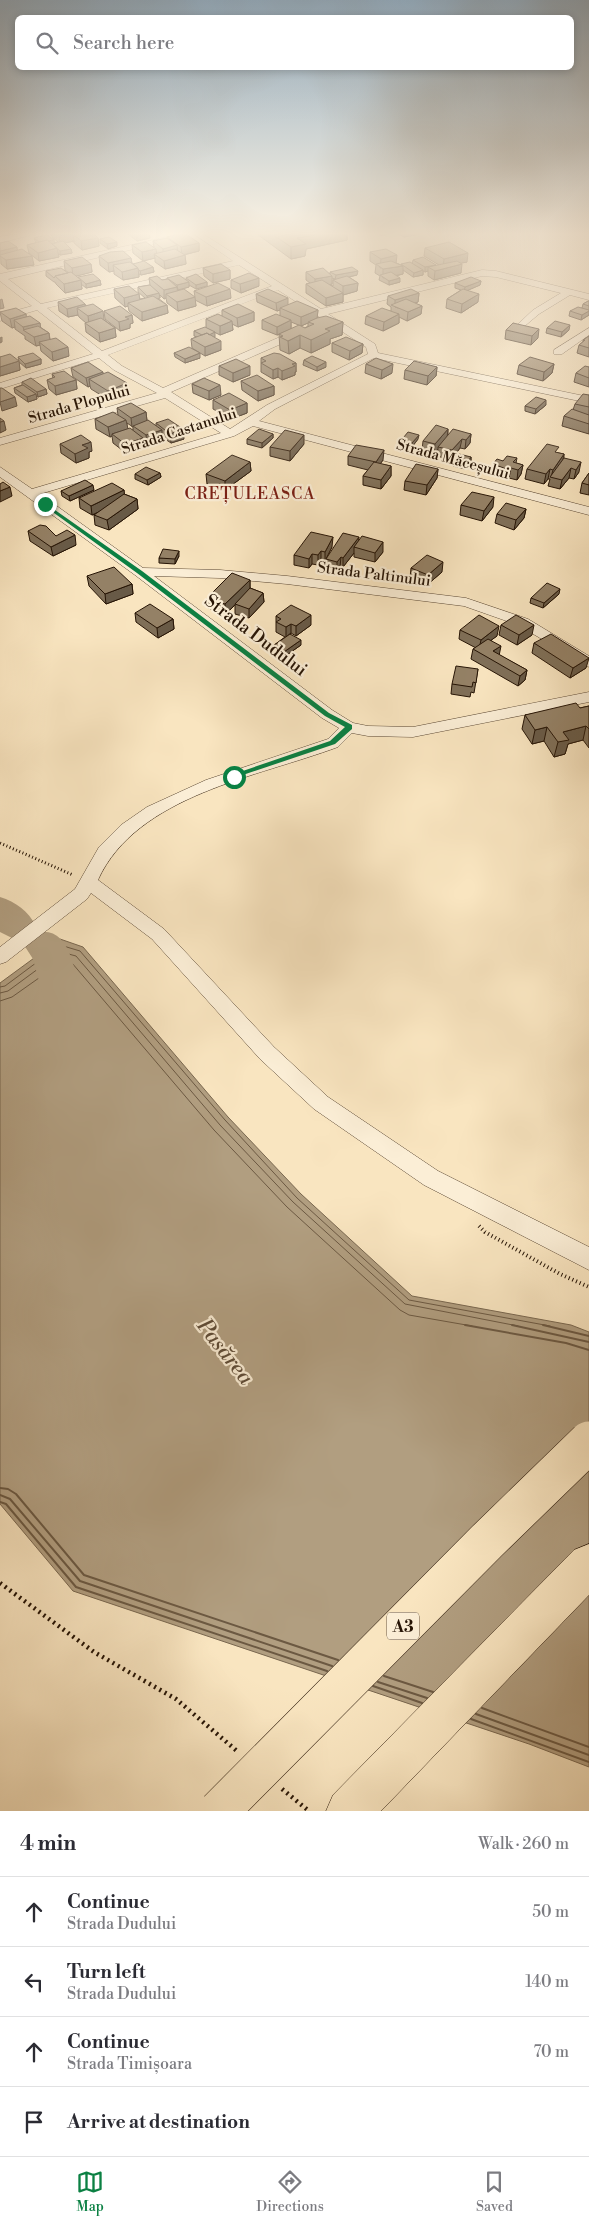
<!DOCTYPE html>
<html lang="en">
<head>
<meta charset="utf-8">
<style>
	body { margin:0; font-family:"Libre Bodoni",serif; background:#f7f7f7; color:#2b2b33 }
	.stop { position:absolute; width:15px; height:15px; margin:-11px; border:4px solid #0b8043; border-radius:50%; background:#fff }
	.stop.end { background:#0b8043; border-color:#fff; box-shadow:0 1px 5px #0008 }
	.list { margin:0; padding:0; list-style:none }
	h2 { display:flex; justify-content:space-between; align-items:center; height:65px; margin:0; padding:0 20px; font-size:21px }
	h2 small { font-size:16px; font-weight:400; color:#7c7c81 }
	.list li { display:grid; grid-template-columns:32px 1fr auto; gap:15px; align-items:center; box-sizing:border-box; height:70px; padding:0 20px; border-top:1px solid #e1e1e2 }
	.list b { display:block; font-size:19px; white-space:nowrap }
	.list p { margin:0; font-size:16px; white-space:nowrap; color:#7c7c81 }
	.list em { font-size:16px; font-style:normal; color:#7c7c81 }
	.icon { flex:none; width:28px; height:28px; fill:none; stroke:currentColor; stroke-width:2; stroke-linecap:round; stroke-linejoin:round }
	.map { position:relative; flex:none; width:589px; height:1811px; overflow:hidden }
	.search { position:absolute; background:#fff; box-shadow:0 2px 8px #0003; left:15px; right:15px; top:15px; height:55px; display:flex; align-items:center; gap:12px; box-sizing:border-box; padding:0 18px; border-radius:8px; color:#7c7c81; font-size:19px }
	.sheet { height:345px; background:#fff }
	nav { display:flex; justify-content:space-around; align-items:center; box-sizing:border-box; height:70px; border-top:1px solid #e1e1e2; background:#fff; font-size:14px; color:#7c7c81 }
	nav a { display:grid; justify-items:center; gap:2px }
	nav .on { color:#0b8043 }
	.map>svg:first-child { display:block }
	.water { fill:#b19e80; stroke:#79674f }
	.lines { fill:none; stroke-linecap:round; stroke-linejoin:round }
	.shore-far1 { stroke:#6c5942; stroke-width:1 }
	.shore { stroke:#6c5942; stroke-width:2 }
	.river { fill:#b19e80; fill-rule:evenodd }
	.minor-casing { stroke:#5b4834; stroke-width:1 }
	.motorway-casing { stroke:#261405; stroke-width:1 }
	.path-far2 { stroke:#261405; stroke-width:3; stroke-dasharray:1 2.5; stroke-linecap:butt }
	.path-far1 { stroke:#261405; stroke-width:4; stroke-dasharray:1 3; stroke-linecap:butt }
	.path { stroke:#261405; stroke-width:4.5; stroke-dasharray:2 4; stroke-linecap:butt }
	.minor { fill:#fbeed6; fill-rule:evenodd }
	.motorway { fill:#f9e5c0; fill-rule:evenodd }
	.motorway-bridge-casing { stroke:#261405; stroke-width:42; stroke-linecap:butt }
	.motorway-bridge { stroke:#f9e5c0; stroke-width:41 }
	.wall { fill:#7f6f58; stroke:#261405; fill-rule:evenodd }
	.shaded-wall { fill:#685a47; stroke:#261405 }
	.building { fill:#948166; stroke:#261405 }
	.route { fill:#0b8043 }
	.labels { text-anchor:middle; stroke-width:4.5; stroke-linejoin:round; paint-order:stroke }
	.far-street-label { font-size:15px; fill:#261405; stroke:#fbeed6 }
	.far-quarter-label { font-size:16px; letter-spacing:1px; fill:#7a1f14; stroke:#fbeed6 }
	.shield { fill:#fbeed6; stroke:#654; stroke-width:1 }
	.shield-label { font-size:16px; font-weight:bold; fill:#261405 }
	.street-label { font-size:18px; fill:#261405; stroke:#fbeed6 }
	.near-water-label { font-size:22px; font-style:italic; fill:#5e4b36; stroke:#fbeed6 }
</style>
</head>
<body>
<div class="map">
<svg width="589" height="1811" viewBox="0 0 589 1811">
	<rect width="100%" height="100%" fill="#f9e5c0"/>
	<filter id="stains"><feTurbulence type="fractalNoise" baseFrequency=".004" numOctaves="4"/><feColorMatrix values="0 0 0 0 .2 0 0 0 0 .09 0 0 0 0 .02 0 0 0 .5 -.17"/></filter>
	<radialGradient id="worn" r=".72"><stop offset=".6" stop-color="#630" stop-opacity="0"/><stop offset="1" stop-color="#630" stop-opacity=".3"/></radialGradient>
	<path class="water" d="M 60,939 L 83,947 L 228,1117 L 301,1194 L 412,1296 L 571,1325 L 589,1332 L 589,1767 L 529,1744 L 73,1591 L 0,1504 L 0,983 Z"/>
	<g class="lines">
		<path class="shore-far1" d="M 0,987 L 5,986 L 60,945 L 80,951 L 225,1120 L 297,1198 L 409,1300 L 550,1326
			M 0,993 L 8,991 L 61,952 L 76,956 L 220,1125 L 293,1202 L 405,1304 L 518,1326
			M 0,1001 L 12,997 L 63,961 L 72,963 L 214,1130 L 287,1207 L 400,1310 L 409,1315 L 472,1326"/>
		<path class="shore" d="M 465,1325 L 566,1343 L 589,1350
			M 512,1325 L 589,1342
			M 543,1325 L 589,1336
			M 0,1488 L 8,1489 L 16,1494 L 84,1575 L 338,1660
			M 0,1495 L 10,1499 L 80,1581 L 332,1666
			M 0,1502 L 6,1504 L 76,1587 L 327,1671
			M 384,1676 L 433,1692
			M 378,1682 L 427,1698
			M 373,1686 L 422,1703
			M 482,1708 L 589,1747
			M 476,1714 L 589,1755
			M 471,1719 L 589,1762"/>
		<path class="river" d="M 0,897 C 16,902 28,911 36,926 L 32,934 C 70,921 74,970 81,996 L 76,1007 L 62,1012 L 48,1007 L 43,996 L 33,959 L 24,945 L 28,937 L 18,941 L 0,932 Z"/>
		<g class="minor-casing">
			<path id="minor" d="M 19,234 L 34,234 L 0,243 L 0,237 Z
				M 194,234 L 203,234 L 321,309 L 482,270 L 496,271 L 589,294 L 589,300 L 570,295 L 539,314 L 520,330 L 515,327 L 533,310 L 561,293 L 496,277 L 482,276 L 328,314 L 375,344 L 378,353 L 589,397 L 589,403 L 374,358 L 275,409 L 259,421 L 589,507 L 589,515 L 253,426 L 234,436 L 40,494 L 143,568 L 220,570 L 287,576 L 466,598 L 528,619 L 589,656 L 589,667 L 518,625 L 464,606 L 287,584 L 220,578 L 154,576 L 332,710 L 353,723 L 368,726 L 413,727 L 589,692 L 589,702 L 413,737 L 368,736 L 352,733 L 338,747 C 258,777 137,795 98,880 L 164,929 L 274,1047 L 328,1097 L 438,1171 L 589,1247 L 589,1270 L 424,1185 L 314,1109 L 260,1059 L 152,939 L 91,893 L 87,899 L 6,962 L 0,964 L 0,947 L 75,889 L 99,847 L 121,825 L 147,807 L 206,780 L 328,739 L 339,728 L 322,718 L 135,575 L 0,477 L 0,467 L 32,489 L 221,433 L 165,398 L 0,445 L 0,438 L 157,393 L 114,370 L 99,358 L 0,389 L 0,383 L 93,354 L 37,310 L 0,321 L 0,315 L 32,306 L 0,281 L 0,274 L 176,235 L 180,238 L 8,279 L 41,304 L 233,261 ZM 239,265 L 272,286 L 102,351 L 47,308 ZM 278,290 L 366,347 L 368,354 L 267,405 L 230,429 L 171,392 L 304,334 L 304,330 L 296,330 L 163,388 L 122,366 L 108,355 Z
				M 589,328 L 589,335 L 562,354 L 554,354 L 554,350 Z"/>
		</g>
		<g class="motorway-casing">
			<path id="motorway" d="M 589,1544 L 589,1595 L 381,1811 L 326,1811 L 333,1795 L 574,1550 Z"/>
		</g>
		<path class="path-far2" d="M 0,843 L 73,875"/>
		<path class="path-far1" d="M 479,1226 L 485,1232 L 560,1274 L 589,1287"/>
		<path class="path" d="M 0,1583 L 94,1652 L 176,1699 L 237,1751
			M 282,1789 L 309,1811"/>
		<use href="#minor" class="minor"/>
		<use href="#motorway" class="motorway"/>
		<g class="motorway-bridge-casing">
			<path id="motorway-bridge" d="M 219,1811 L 487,1541 L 589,1442"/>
		</g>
		<use href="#motorway-bridge" class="motorway-bridge"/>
	</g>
	<path class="wall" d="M 51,234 L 94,234 L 98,238 L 99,246 L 82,250 L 74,243 L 74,241 L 64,243 L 71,249 L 72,253 L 60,255 L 58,254 L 59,257 L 39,261 L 29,253 L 27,245 L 36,243 L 34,238 L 54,243 L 58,242 L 52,237 Z
		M 128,234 L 149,234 L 150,238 L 137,241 Z
		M 257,234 L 347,234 L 347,240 L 306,249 L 305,256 L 291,259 Z
		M 398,234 L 420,234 L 404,237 Z
		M 167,237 L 199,243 L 199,251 L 184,255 L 185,255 L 186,264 L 165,269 L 155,262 L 155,258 L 143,261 L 133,253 L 132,245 L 154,247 L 153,241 L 168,238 Z
		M 100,239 L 117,246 L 108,249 L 100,243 Z
		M 0,243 L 18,251 L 34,265 L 7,269 L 1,264 Z
		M 425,248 L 467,262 L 460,263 L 461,273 L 434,280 L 428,276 L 428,271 L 425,272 L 423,271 L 423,275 L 413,277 L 403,270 L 403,274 L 396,276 L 400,282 L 389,285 L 379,280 L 380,276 L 375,273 L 376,265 L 370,261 L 370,252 L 401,265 L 412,264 L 413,260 L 435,266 L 439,265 L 424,256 Z
		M 99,256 L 131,258 L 132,263 L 133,264 L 153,267 L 154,272 L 141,275 L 139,274 L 139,277 L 123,280 L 114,274 L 114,271 L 109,272 L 100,265 Z
		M 64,261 L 91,264 L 92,272 L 76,276 L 78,278 L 100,280 L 101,285 L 86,288 L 81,284 L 82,289 L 65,293 L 56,284 L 55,282 L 54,282 L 46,276 L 46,271 L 69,273 L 65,270 Z
		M 203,268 L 230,270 L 230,279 L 213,283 L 204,276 Z
		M 306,272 L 330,274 L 330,272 L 357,275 L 349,277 L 358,283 L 357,291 L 343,295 L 343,302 L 326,306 L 306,293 L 306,284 L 310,283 L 306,280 ZM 332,278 L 335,279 L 333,280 L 333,286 L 330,285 L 332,284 Z
		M 149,278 L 162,280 L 167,279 L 167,278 L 186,280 L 186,278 L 207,282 L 207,286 L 196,289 L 189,285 L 189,287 L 178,290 L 178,291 L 195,297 L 194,291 L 231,298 L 207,306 L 195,300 L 196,306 L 178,311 L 167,303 L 166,298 L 164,299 L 160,295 L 160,298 L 158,298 L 167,305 L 168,313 L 142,321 L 129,311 L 128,306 L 125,307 L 115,298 L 114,289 L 139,294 L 140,299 L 145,298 L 138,292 L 138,287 L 150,285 Z
		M 231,280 L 259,286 L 241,293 L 231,288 Z
		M 481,281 L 480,285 L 468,290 L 478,302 L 461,313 L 446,308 L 447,299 L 461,290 L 455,288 L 455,283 Z
		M 419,293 L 418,302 L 414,303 L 422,306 L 421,314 L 407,321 L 399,317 L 399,323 L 383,331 L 365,324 L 366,316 L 391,311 L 391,307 L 387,304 L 388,296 Z
		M 256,294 L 288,305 L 318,310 L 317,318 L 343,322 L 342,335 L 330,339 L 330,344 L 311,353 L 300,348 L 289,354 L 280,350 L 279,334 L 280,334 L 277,335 L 262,329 L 262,320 L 280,316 L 280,310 L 277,311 L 257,302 ZM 291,322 L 301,326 L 308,323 L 308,326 L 305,328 L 291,329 Z
		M 589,301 L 589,315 L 581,320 L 569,316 L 570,311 L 582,308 L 583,304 Z
		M 58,302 L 85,304 L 86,306 L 115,328 L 116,337 L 100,342 L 86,332 L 85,323 L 86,323 L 79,317 L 78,315 L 68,317 L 59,311 Z
		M 222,310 L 254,312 L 254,321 L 238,327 L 232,324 L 233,330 L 220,335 L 206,328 L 206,319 L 222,316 Z
		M 104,311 L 132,315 L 133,323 L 130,324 L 130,328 L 120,331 L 105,319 Z
		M 0,312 L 26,314 L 26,317 L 40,323 L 40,327 L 49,333 L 50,339 L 69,356 L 53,361 L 41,351 L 40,345 L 36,346 L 25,339 L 25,336 L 15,329 L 15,327 L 12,328 L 2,321 Z
		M 513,323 L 538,338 L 531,345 L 505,339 L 506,330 Z
		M 547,328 L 569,330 L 561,337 L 546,333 Z
		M 194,331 L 215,337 L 214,337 L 221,350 L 205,356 L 192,348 L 191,339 L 197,337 L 194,336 Z
		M 589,336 L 589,357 L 577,353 L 579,345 L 583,342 L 583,340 Z
		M 332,343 L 363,344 L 362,353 L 349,360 L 332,352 Z
		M 174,353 L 200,358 L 185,363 L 175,357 Z
		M 0,357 L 19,361 L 18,357 L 41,359 L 41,364 L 26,368 L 19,362 L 20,370 L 0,376 Z
		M 261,358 L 296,363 L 296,372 L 295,372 L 295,375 L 282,380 L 278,377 L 273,379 L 261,372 Z
		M 304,360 L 326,367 L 317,371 L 303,365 Z
		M 366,364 L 392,373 L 381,379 L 365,373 Z
		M 554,364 L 552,373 L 543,381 L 517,374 L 519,365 Z
		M 219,366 L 250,375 L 233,382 L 219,375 Z
		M 437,367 L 436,376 L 427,385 L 404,379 L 405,370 Z
		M 589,367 L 589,387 L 574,382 L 576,373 Z
		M 71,368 L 103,374 L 127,383 L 128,392 L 109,400 L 91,389 L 90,386 L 88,387 L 73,377 Z
		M 52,374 L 76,380 L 77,389 L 56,395 L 49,389 L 47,380 L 53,378 Z
		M 241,381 L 274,386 L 274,395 L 258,401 L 242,390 Z
		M 22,382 L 46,389 L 47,394 L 38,397 L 36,396 L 37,399 L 28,402 L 15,393 L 14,388 L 22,385 Z
		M 192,384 L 221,395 L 209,400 L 193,393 Z
		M 589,395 L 589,434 L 562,426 L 564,416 L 573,410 L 575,404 Z
		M 213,400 L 247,403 L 247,413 L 231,419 L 213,409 Z
		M 546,405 L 535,414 L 525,411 L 525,406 Z
		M 117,408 L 146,412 L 147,421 L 156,426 L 156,423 L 184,439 L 171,443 L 162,437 L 162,439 L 147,445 L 143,442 L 144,447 L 126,453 L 113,443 L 112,436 L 110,437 L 96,429 L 95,419 L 118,415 ZM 127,423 L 133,427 L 133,430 L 127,429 Z
		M 448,429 L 448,435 L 471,434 L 470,443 L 465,449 L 460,448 L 451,460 L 437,456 L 438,449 L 434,453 L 422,450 L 423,441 Z
		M 273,434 L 273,438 L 262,448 L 247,444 L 247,439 Z
		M 418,439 L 412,447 L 409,447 L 406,450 L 398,448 L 399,443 Z
		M 60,444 L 92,451 L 89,452 L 89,458 L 76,463 L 61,453 Z
		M 304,444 L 290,461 L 270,456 L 270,447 Z
		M 558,453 L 564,454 L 564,459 L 579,472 L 574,479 L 569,478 L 560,489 L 548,486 L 550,479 L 548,479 L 544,484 L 525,479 L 527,469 Z
		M 348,456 L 383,460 L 380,464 L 391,466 L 391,476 L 381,489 L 363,485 L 363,476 L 368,470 L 348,465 Z
		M 471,457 L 471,462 L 465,469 L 453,466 L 454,461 Z
		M 517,458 L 516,463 L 523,465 L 521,474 L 517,480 L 509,478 L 508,480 L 492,473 L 493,464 L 503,461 Z
		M 250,462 L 251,471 L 225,490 L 207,484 L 206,474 Z
		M 438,469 L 437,478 L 426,495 L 404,490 L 405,481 Z
		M 160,473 L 161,477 L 148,485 L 135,479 L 135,474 Z
		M 589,473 L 589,495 L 580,493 L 582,483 Z
		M 94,490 L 70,501 L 62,496 L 61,491 Z
		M 124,490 L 124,494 L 137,499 L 138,509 L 109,530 L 95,525 L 94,515 L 96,514 L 92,515 L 80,508 L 79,498 Z
		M 461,505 L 493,507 L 482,521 L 460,515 Z
		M 526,509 L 524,518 L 514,530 L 495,523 L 497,514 Z
		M 28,531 L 56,536 L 76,545 L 53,556 L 30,541 Z
		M 359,541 L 383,552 L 375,562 L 354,557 L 354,553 L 343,567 L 340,567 L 337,571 L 326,568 L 326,559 L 325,561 L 321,560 L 318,565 L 312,564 L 309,568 L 294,565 L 294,555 L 332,547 L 326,558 Z
		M 179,556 L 175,564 L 159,563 L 159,558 Z
		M 411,568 L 442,572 L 427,585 L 410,578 Z
		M 87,576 L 132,584 L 133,594 L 106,604 L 89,586 Z
		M 250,580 L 250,588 L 263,593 L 264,602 L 249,618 L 235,614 L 235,605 L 226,614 L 208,608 L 207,598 Z
		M 559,594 L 543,608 L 530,603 L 531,598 Z
		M 135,613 L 173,619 L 174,629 L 158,638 L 136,622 Z
		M 276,616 L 311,625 L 296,636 L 291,633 L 290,634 L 301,645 L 281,659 L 270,653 L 270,648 L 285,637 L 276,632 Z
		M 501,625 L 532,635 L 517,645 L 499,635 Z
		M 460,630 L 497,636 L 491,640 L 499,655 L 527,670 L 525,680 L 518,686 L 471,659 L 473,649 L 476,648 L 459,639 Z
		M 534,643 L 586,668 L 570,678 L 532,653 Z
		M 478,669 L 474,693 L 471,692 L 470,697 L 451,694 L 452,684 Z
		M 589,706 L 589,748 L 583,740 L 568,744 L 565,754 L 554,757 L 544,741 L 532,744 L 522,729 L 525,715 L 580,708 Z"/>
	<path class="shaded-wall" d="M 68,234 L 73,234 L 74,241 L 60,244 L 59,236 Z
		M 137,234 L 149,234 L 150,238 L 137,241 Z
		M 320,234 L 347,234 L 347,240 L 306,249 L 305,256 L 291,259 L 291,247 L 297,238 Z
		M 380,234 L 389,234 L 380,236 Z
		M 404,234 L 420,234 L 404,237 Z
		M 98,238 L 99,246 L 82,250 L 81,241 Z
		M 54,240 L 55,244 L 41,243 Z
		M 117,242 L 117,246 L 108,249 L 107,244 Z
		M 199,243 L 199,251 L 182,255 L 181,247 Z
		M 177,245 L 178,254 L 163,257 L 163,249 Z
		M 17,247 L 18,255 L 0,256 L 0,251 Z
		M 57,248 L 59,257 L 39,261 L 38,253 Z
		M 71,249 L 72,253 L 60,255 L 60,251 Z
		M 156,249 L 157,256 L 154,254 L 155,258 L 143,261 L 142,252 Z
		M 468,253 L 467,262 L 443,267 L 444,259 Z
		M 185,255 L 186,264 L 165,269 L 164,261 Z
		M 397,255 L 396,264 L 380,268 L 381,259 Z
		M 32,256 L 34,265 L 7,269 L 6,260 Z
		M 131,258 L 132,265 L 113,265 L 114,271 L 109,272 L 108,263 Z
		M 91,264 L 92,272 L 73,277 L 72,268 Z
		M 462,264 L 461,273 L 434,280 L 435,271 Z
		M 436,265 L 428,267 L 428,271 L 425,272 L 425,267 Z
		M 403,266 L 403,274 L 383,278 L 383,269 Z
		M 153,267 L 154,272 L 141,275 L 140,271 Z
		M 138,268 L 139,277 L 123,280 L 122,272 Z
		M 230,270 L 230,279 L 213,283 L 213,274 Z
		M 423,270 L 423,275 L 413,277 L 414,273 Z
		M 358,271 L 357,275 L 335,280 L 336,275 Z
		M 332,276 L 332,284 L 315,288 L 315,279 Z
		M 259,278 L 259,286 L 241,293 L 240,284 Z
		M 400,278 L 400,282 L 389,285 L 389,281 Z
		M 81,280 L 82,289 L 65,293 L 64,284 Z
		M 100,280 L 101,285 L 86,288 L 86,284 Z
		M 481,281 L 480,285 L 464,292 L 465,287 Z
		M 189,282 L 189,287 L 178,290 L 177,285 Z
		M 207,282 L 207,286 L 196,289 L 196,285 Z
		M 358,283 L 357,291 L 343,295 L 343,286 Z
		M 177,287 L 178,295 L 166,294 L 166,298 L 164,299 L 164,290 Z
		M 230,289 L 231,298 L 207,306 L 206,297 Z
		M 159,293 L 160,298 L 148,301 L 147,296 Z
		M 343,293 L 343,302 L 326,306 L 326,298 Z
		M 419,293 L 418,302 L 398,308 L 395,307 L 395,300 Z
		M 139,294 L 140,303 L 128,303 L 128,306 L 125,307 L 124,298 Z
		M 479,294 L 478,302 L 461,313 L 462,304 Z
		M 195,297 L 196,306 L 178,311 L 177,302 Z
		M 288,298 L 288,307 L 280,308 L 280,310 L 277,311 L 276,303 Z
		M 2,299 L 4,308 L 0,309 L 0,300 Z
		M 85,304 L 87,313 L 77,308 L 78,315 L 68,317 L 67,309 Z
		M 167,305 L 168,313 L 142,321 L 142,312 Z
		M 422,306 L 421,314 L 407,321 L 408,312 Z
		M 318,310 L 317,319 L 301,326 L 301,317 Z
		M 103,311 L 104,320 L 89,325 L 88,316 Z
		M 589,311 L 589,315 L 581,320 L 582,315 Z
		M 254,312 L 254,321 L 238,327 L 237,318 Z
		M 26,314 L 27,323 L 14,320 L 15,327 L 12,328 L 10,319 Z
		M 399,314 L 399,323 L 383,331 L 384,322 Z
		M 132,315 L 133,323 L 130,324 L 130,328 L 120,331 L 119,322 L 125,317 Z
		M 291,320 L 291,329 L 277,335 L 277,327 Z
		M 232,321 L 233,330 L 220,335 L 220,326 Z
		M 343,322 L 342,335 L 330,339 L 330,344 L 311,353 L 311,340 L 325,329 Z
		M 40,323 L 41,331 L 24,330 L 23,327 Z
		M 570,325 L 569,330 L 561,337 L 562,332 Z
		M 115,328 L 116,337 L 100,342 L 99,333 Z
		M 539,329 L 538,338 L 531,345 L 532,336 Z
		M 215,332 L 215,337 L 204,341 L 204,336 Z
		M 49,333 L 50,342 L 39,342 L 40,345 L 36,346 L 34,337 Z
		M 300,335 L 300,348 L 289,354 L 288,341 Z
		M 2,337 L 2,342 L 0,343 L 0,338 Z
		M 221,341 L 221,350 L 205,356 L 205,347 Z
		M 363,344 L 362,353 L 349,360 L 350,351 Z
		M 68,347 L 69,356 L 53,361 L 52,352 Z
		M 200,353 L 200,358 L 185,363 L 185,359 Z
		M 41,359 L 41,364 L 26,368 L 25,364 Z
		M 19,361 L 20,370 L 0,376 L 0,367 Z
		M 326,362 L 326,367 L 317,371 L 317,367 Z
		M 296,363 L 296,372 L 295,372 L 295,375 L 282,380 L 282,371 L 292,364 Z
		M 393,364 L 392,373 L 381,379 L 382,370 Z
		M 554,364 L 552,373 L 543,381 L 544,372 Z
		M 250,366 L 250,375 L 233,382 L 233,373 Z
		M 437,367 L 436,376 L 427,385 L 428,376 Z
		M 278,368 L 278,377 L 273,379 L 273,370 Z
		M 103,372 L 104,381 L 89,379 L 90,386 L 88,387 L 86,378 Z
		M 76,380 L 77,389 L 56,395 L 55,386 Z
		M 127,383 L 128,392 L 109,400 L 108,391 Z
		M 220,385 L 221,395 L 209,400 L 209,391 Z
		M 274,386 L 274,395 L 258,401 L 258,391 Z
		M 46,389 L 47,394 L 38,397 L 37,392 Z
		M 36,394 L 37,399 L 28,402 L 27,397 Z
		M 15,397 L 17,406 L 2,411 L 0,402 Z
		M 546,400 L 546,405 L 535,414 L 536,409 Z
		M 247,403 L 247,413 L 231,419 L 230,410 Z
		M 146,412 L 147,421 L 132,427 L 131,418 Z
		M 126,420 L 128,429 L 112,434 L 112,436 L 110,437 L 108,427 Z
		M 4,421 L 6,430 L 0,433 L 0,422 Z
		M 183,429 L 184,439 L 171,443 L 170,434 Z
		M 448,429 L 447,438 L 438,447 L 438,449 L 434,453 L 435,444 Z
		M 162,430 L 162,439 L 147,445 L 146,435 Z
		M 273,434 L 273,438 L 262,448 L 262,443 Z
		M 471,434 L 470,443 L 465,449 L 466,440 Z
		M 304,435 L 304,444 L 290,461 L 290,451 Z
		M 419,435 L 418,439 L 412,447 L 412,443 Z
		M 143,438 L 144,447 L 126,453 L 125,444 Z
		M 462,439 L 460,448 L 451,460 L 452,450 Z
		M 91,442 L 92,451 L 89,452 L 89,458 L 76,463 L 75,454 L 82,445 Z
		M 409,442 L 409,447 L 406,450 L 407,445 Z
		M 384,450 L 383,460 L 375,471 L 376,462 Z
		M 564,454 L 562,464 L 551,477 L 553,470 Z
		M 471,457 L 471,462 L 465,469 L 466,464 Z
		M 250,462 L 251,471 L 225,490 L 225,481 Z
		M 581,462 L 579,472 L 574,479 L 576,470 Z
		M 523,465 L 521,474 L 517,480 L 518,470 Z
		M 391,466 L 391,476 L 381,489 L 381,480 Z
		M 511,468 L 509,478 L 508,480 L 509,470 Z
		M 571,468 L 569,478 L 560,489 L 562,480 Z
		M 438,469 L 437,478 L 426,495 L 427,485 Z
		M 550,469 L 548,479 L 544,484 L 546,474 Z
		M 160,473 L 161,477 L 148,485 L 147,480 Z
		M 93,485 L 94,490 L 70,501 L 69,496 Z
		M 10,487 L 12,496 L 0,502 L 0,491 Z
		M 124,490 L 125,500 L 92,515 L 91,506 Z
		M 494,497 L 493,507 L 482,521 L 484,511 Z
		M 137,499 L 138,509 L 109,530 L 107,520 Z
		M 526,509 L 524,518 L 514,530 L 516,520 Z
		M 75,535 L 76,545 L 53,556 L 51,547 Z
		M 333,537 L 332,547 L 325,561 L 325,552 Z
		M 359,537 L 358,546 L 354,547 L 354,553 L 343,567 L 343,558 Z
		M 383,542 L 383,552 L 375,562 L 375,553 Z
		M 179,551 L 179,556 L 175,564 L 175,559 Z
		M 321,551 L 321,560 L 318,565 L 318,555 Z
		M 312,554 L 312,564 L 309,568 L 309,559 Z
		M 341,557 L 340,567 L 337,571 L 337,562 Z
		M 443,562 L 442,572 L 427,585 L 428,575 Z
		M 250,580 L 250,589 L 226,614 L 225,604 Z
		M 132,584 L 133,594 L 106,604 L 105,594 Z
		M 560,589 L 559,594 L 543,608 L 544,603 Z
		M 263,593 L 264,602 L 249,618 L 249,609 Z
		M 311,615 L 311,625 L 296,636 L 296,626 Z
		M 173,619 L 174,629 L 158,638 L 157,628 Z
		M 291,624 L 291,633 L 286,637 L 286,627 Z
		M 534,625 L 532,635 L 517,645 L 519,635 Z
		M 499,626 L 497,636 L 479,649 L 481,640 Z
		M 301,640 L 301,645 L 281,659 L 281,654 Z
		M 501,646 L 499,656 L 493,651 Z
		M 589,658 L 586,668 L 570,678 L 573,668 Z
		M 527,670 L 525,680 L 518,686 L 520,676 Z
		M 586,726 L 583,740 L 568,744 L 565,754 L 554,757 L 558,742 L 563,732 Z
		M 547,727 L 544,741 L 532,744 L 535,730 Z"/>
	<path class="building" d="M 56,234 L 68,234 L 59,236 Z
		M 73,234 L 94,234 L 98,238 L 81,241 Z
		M 181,234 L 186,234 L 199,243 L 181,247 L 167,237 Z
		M 272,234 L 320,234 L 297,238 L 306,244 L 291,247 Z
		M 47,235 L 54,240 L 49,241 L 47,240 L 39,242 L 34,238 Z
		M 109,237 L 117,242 L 107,244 L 100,239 Z
		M 167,238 L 177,245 L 163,249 L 153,241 Z
		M 47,240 L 57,248 L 38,253 L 27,245 Z
		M 8,241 L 17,247 L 0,251 L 0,243 Z
		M 63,241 L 71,249 L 60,251 L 52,244 Z
		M 146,242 L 156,249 L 142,252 L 132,245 Z
		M 449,242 L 468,253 L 444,259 L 425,248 Z
		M 22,249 L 32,256 L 6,260 L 0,256 L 0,255 Z
		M 175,249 L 185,255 L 164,261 L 154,254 Z
		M 386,249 L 397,255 L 381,259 L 370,252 Z
		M 123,251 L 131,258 L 108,263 L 99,256 L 110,252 Z
		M 82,257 L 91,264 L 72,268 L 64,261 Z
		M 423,257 L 436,265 L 425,267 L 413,260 Z
		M 144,261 L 153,267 L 140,271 L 138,269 L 138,268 L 133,264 Z
		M 391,261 L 403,266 L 383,269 L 376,264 Z
		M 457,261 L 462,264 L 435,271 L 428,267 Z
		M 130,262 L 138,268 L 122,272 L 113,265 Z
		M 410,262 L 423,270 L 414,273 L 401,264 Z
		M 221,264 L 230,270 L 213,274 L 203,268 Z
		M 352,267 L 358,271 L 336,275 L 330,272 Z
		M 61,268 L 68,273 L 55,276 L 55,277 L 54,278 L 46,271 Z
		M 323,268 L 332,276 L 315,279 L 306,272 Z
		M 71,272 L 81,280 L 64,284 L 55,276 Z
		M 391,272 L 400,278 L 389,281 L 380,275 Z
		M 249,273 L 259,278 L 240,284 L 231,280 Z
		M 93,274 L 100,280 L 86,284 L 78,277 Z
		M 196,274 L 207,282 L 196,285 L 186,278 Z
		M 179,275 L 189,282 L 177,285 L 167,278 Z
		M 157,276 L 162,280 L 168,279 L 177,287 L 164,290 L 149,278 Z
		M 347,276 L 358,283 L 343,286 L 333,280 Z
		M 471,277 L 481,281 L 465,287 L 455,283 Z
		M 322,280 L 343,293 L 326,298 L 306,284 Z
		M 218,283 L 230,289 L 206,297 L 194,291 Z
		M 150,285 L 159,293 L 147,296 L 138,287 Z
		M 129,286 L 139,294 L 124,298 L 114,289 Z
		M 184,289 L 195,297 L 177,302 L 166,294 Z
		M 268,289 L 288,298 L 276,303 L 256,294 Z
		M 411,289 L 419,293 L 395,300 L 388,296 Z
		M 463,289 L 479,294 L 462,304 L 447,299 Z
		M 153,296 L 167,305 L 142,312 L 128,303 Z
		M 77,297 L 85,304 L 67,309 L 58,302 Z
		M 406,299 L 422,306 L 408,312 L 391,305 Z
		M 297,301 L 318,310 L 301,317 L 280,308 Z
		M 588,301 L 589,301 L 589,306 L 583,304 Z
		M 93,304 L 103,311 L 88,316 L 77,308 Z
		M 238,304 L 254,312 L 237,318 L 222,310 Z
		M 120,306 L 132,315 L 125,317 L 129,319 L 119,322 L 104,311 Z
		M 578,307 L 589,310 L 589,311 L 582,315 L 570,311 Z
		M 16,308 L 26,314 L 10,319 L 0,312 Z
		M 382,308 L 399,314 L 384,322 L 366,316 Z
		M 218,314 L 232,321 L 220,326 L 206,319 Z
		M 276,314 L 291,320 L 277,327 L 262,320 Z
		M 30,316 L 40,323 L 23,327 L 14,320 Z
		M 326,316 L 343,322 L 325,329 L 330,331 L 311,340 L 300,335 L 288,341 L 280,337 L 283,336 L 279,334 L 299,325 L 305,328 L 314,324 L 308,322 L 317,318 Z
		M 101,318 L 115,328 L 99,333 L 85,323 Z
		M 555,321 L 570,325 L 562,332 L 547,328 Z
		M 513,323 L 539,329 L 532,336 L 506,330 Z
		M 38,326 L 49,333 L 34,337 L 23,330 Z
		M 205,327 L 215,332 L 209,335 L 207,333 L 202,335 L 194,331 Z
		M 207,333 L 221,341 L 205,347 L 191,339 Z
		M 589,336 L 589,348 L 579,345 L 585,340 L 583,340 Z
		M 346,337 L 363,344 L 350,351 L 332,343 Z
		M 56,338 L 68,347 L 52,352 L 39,342 Z
		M 189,347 L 200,353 L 185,359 L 174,353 Z
		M 33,353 L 41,359 L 25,364 L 18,357 Z
		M 274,353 L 280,354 L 296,363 L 292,364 L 295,366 L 282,371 L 278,368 L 273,370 L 261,363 L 266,361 L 261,358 Z
		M 10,354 L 19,361 L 0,367 L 0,357 Z
		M 312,356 L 326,362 L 317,367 L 304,360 Z
		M 530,357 L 554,364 L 544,372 L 519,365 Z
		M 376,358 L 393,364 L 382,370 L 366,364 Z
		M 236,359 L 250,366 L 233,373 L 219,366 Z
		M 414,361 L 437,367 L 428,376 L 405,370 Z
		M 88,362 L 103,372 L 86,378 L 71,368 Z
		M 585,366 L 589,367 L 589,378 L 576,373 Z
		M 64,371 L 76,380 L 55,386 L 47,380 L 55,377 L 52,374 Z
		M 108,372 L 127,383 L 108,391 L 89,379 Z
		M 257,375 L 274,386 L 258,391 L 241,381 Z
		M 31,378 L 46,389 L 37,392 L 22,382 Z
		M 204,378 L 220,385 L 209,391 L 192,384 Z
		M 23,385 L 36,394 L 27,397 L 14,388 Z
		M 0,388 L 2,388 L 15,397 L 0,402 Z
		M 229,393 L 247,403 L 230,410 L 213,400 Z
		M 583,394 L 589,395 L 589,407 L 575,404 Z
		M 536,397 L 546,400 L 536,409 L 525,406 Z
		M 131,403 L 146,412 L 131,418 L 117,408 Z
		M 572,409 L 589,415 L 589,424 L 564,416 Z
		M 113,412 L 126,420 L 108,427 L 95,419 Z
		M 0,418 L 4,421 L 0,422 Z
		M 168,419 L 183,429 L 170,434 L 156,423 Z
		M 148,420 L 162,430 L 146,435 L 133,426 Z
		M 436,425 L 448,429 L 435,444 L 423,441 Z
		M 130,428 L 143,438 L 125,444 L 112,434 Z
		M 259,429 L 273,434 L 262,443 L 247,439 Z
		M 453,429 L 471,434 L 466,440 L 462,439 L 452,450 L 438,447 Z
		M 285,430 L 304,435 L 290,451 L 270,447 Z
		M 408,432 L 419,435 L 412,443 L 409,442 L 407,445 L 399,443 Z
		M 81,435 L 91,442 L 82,445 L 88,448 L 75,454 L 60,444 Z
		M 547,444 L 559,447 L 555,452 L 564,454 L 553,470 L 550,469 L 546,474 L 527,469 Z
		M 356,445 L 384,450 L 376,462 L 348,456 Z
		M 459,454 L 471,457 L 466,464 L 454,461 Z
		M 232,455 L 250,462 L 225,481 L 206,474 Z
		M 507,456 L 517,458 L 513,462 L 523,465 L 518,470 L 511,468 L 509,470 L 493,464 L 497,459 L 503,461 Z
		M 564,458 L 581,462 L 576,470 L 571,468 L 562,480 L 550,477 Z
		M 374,462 L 391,466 L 381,480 L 363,476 Z
		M 416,464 L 438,469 L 427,485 L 405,481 Z
		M 146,467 L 160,473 L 147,480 L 135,474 Z
		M 589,473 L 589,485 L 582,483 Z
		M 85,480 L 93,485 L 69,496 L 61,491 Z
		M 3,482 L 10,487 L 0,491 L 0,484 Z
		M 112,483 L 124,490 L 91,506 L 79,498 Z
		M 472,492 L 494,497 L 484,511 L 461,505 Z
		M 124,494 L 137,499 L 107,520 L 94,515 Z
		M 506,503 L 526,509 L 516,520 L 497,514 Z
		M 40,525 L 46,526 L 56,536 L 67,530 L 75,535 L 51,547 L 28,531 Z
		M 311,532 L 333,537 L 325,552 L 321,551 L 318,555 L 312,554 L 309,559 L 294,555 Z
		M 343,533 L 359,537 L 343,558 L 341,557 L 337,562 L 326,559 Z
		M 362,536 L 383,542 L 375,553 L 354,547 Z
		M 163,549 L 179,551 L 175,559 L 159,558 Z
		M 427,555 L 443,562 L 428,575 L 411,568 Z
		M 114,567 L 132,584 L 105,594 L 87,576 Z
		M 232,573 L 250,580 L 225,604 L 207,598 Z
		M 547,583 L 560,589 L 544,603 L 531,598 Z
		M 250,588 L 263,593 L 249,609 L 235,604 Z
		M 150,604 L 173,619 L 157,628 L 135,613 Z
		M 291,605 L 311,615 L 296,626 L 291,624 L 286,627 L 276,622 L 281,619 L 276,616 Z
		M 479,615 L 499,626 L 481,640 L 460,630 Z
		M 516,615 L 534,625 L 519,635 L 501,625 Z
		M 290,634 L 301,640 L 281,654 L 270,648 Z
		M 551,634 L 589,658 L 573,668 L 534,643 Z
		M 488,639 L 501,646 L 493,651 L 527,670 L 520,676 L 473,649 Z
		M 456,666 L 478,669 L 476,683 L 473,682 L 472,687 L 452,684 Z
		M 576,703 L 580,708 L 589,706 L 589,729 L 586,726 L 563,732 L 569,740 L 558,742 L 547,727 L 535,730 L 525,715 Z"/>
	<linearGradient id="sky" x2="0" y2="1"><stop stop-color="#92abbe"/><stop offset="0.48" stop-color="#fcf3e3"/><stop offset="1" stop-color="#fcf3e3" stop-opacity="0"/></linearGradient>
	<rect width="589" height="487" fill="url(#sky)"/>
	<path class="route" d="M 45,503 L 142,571 L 329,713 L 352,725 L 352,729 L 335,744 L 231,779 L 231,775 L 330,741 L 345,727 L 325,716 L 137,573 L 43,505 Z"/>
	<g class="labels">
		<g class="far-street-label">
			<text transform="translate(79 404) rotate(-16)" y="5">Strada Plopului</text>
			<text transform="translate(179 431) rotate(-18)" y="5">Strada Castanului</text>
			<text transform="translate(453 459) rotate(15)" y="5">Strada Măceșului</text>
			<text transform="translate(374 574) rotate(7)" y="5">Strada Paltinului</text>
		</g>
		<g class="far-quarter-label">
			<text x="250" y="499">CREȚULEASCA</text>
		</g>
		<rect class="shield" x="387" y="1612.5" width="32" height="27" rx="4"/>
		<g class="shield-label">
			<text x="403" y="1632">A3</text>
		</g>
		<g class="street-label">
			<text transform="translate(256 635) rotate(37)" y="6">Strada Dudului</text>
		</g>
		<g class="near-water-label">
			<text transform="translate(226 1351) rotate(52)" y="8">Pasărea</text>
		</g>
	</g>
	<rect width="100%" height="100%" filter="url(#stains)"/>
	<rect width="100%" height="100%" fill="url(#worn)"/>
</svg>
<div class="stop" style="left:234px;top:777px"></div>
<div class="stop end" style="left:45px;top:504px"></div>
<div class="search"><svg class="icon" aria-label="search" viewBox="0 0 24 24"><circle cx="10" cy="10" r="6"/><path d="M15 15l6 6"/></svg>Search here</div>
</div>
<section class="sheet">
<h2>4 min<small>Walk · 260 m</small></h2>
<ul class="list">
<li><svg class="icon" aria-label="ahead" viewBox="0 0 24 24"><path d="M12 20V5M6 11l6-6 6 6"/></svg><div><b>Continue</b><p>Strada Dudului</p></div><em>50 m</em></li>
<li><svg class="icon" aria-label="left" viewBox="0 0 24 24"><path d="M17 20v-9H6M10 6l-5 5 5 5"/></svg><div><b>Turn left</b><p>Strada Dudului</p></div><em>140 m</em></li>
<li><svg class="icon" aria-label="ahead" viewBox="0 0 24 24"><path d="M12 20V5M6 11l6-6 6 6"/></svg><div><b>Continue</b><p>Strada Timișoara</p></div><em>70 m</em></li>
<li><svg class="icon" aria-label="arrive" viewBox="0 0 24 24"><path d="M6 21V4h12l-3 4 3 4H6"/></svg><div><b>Arrive at destination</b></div></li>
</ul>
</section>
<nav>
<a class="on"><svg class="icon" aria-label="map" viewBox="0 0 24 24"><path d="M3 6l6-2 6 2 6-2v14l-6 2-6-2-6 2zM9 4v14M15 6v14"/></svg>Map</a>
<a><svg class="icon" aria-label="directions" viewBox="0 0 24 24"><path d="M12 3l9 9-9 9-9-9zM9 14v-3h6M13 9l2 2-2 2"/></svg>Directions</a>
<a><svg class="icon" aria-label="saved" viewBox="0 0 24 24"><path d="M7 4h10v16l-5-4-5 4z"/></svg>Saved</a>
</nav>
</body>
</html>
